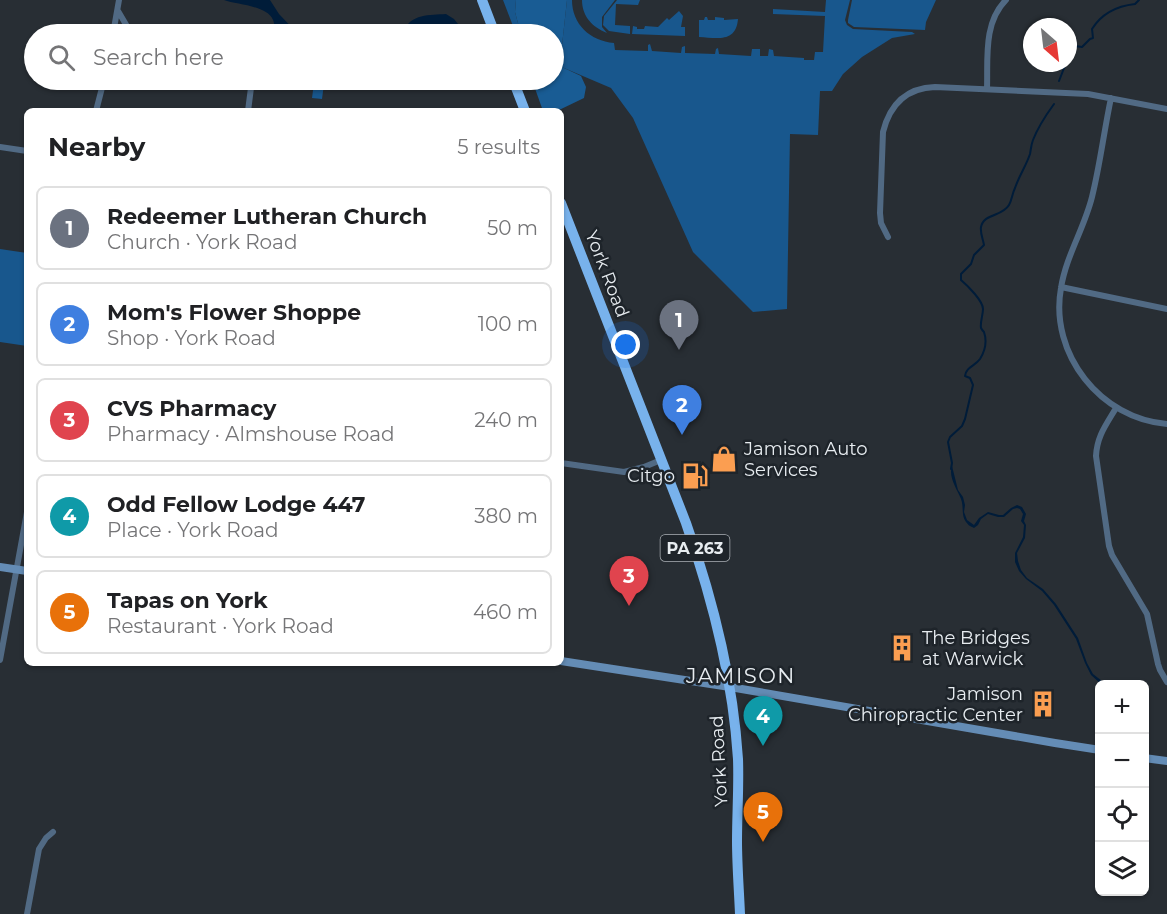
<!DOCTYPE html>
<html lang="en">
<head>
<meta charset="utf-8">
<style>
	body { margin:0; font-family:Montserrat,sans-serif; background:#f6f6f6; color:#202124 }
	.controls { position:absolute; right:18px; bottom:18px; display:grid; overflow:hidden; border-radius:9px; box-shadow:0 2px 4px #0004 }
	.controls button { width:54px; height:54px; display:grid; place-items:center; padding:0; border:0; border-bottom:2px solid #e0e0e0; background:#fff; color:#202124; font:30px sans-serif }
	.compass { position:absolute; left:1023px; top:18px; width:54px; height:54px; border-radius:50%; background:#fff; box-shadow:0 2px 4px #0004; rotate:152deg }
	.you { position:absolute; left:626px; top:345px; width:21px; height:21px; margin:-15px; border:4px solid #fff; border-radius:50%; background:#1a73e8; box-shadow:0 0 0 9px #1a73e833 }
	.badge { display:grid; place-items:center; width:39px; height:39px; border-radius:50%; background:#835938; color:#fff; font-size:20px; font-weight:700 }
	.pin { position:absolute; translate:-50% -50px; filter:drop-shadow(0 2px 3px #0008) }
	.pin::after { content:''; position:absolute; top:32px; width:21px; height:18px; background:inherit; clip-path:polygon(0 0,100% 0,50% 100%) }
	.list { margin:0; padding:0; list-style:none }
	h2 { display:flex; justify-content:space-between; align-items:center; height:78px; margin:0; padding:0 24px; font-size:26px }
	h2 small { font-size:20px; font-weight:400; color:#757577 }
	.list li { display:grid; grid-template-columns:39px 1fr auto; gap:18px; align-items:center; box-sizing:border-box; height:84px; margin:0 12px 12px; padding:0 12px; border:2px solid #e0e0e0; border-radius:9px }
	.list b { display:block; font-size:22px; white-space:nowrap }
	.list p { margin:0; font-size:20px; white-space:nowrap; color:#757577 }
	.list em { font-size:20px; font-style:normal; color:#757577 }
	.icon { flex:none; width:33px; height:33px; fill:none; stroke:currentColor; stroke-width:2; stroke-linecap:round; stroke-linejoin:round }
	.map { position:relative; flex:none; width:1167px; height:914px; overflow:hidden }
	.search { position:absolute; background:#fff; box-shadow:0 2px 4px #0004; left:24px; top:24px; width:540px; height:66px; display:flex; align-items:center; gap:15px; box-sizing:border-box; padding:0 21px; border-radius:33px; color:#757577; font-size:22px }
	.panel { position:absolute; background:#fff; box-shadow:0 2px 4px #0004; left:24px; top:108px; width:540px; height:558px; border-radius:9px }
	.map>svg:first-child { display:block }
	.green { fill:#18578d }
	.forest { fill:#195c94 }
	.water { fill:#001c39 }
	.lines { fill:none; stroke-linecap:round; stroke-linejoin:round }
	.stream { stroke:#001c39; stroke-width:2 }
	.minor { stroke:#516a84; stroke-width:6 }
	.secondary { stroke:#648cb5; stroke-width:8 }
	.trunk { stroke:#78b2ec; stroke-width:10 }
	.labels { text-anchor:middle; stroke-width:5; stroke-linejoin:round; paint-order:stroke }
	.shield { fill:#1e242a; stroke:#abb0b5; stroke-width:1.5 }
	.shield-label { font-size:16px; font-weight:bold; fill:#e7ecf0 }
	.street-label { font-size:18px; fill:#e7ecf0; stroke:#1e242a }
	.poi-label { font-size:18px; fill:#e7ecf0; stroke:#1e242a; text-anchor:start }
	.quarter-label { font-size:21px; letter-spacing:1.5px; fill:#e7ecf0; stroke:#1e242a }
</style>
</head>
<body>
<div class="map">
<svg width="1167" height="914" viewBox="0 0 1167 914">
	<rect width="100%" height="100%" fill="#282e34"/>
	<path class="green" d="M 503,0 L 516,0 L 515,12 L 521,34 L 516,34 Z
		M 567,0 L 572,0 C 572,24 590,41 614,43 L 615,50 L 648,51 L 648,45 L 650,44 L 652,51 L 681,53 L 682,47 L 685,46 L 685,53 L 715,54 L 716,49 L 718,48 L 719,54 L 751,56 L 752,49 L 760,49 L 760,56 L 768,56 L 769,49 L 773,50 L 774,56 L 804,58 L 804,60 L 814,60 L 815,52 L 823,52 L 825,16 L 773,14 L 773,9 L 825,12 L 826,0 L 850,0 L 845,20 L 847,25 L 853,29 L 912,32 L 915,34 L 892,38 L 862,57 L 843,74 L 832,91 L 820,91 L 818,135 L 790,134 L 787,309 L 753,312 L 693,252 L 633,118 L 611,88 L 564,68 L 560,63 Z
		M 582,0 L 615,0 L 602,17 L 602,27 L 607,33 C 592,27 582,16 582,0 Z
		M 617,0 L 640,0 L 638,5 L 616,4 L 615,25 L 630,26 L 630,34 L 609,31 L 603,25 L 604,16 Z
		M 852,0 L 936,0 L 926,22 L 925,30 L 854,27 L 848,23 L 848,20 Z
		M 679,11 L 683,16 L 681,27 L 685,27 L 685,36 L 632,34 L 633,26 L 637,27 L 637,29 L 644,29 L 645,26 L 658,27 L 667,18 L 669,20 Z
		M 705,17 L 707,17 L 708,20 L 715,20 L 715,17 L 724,18 L 724,20 L 738,19 C 736,43 717,38 699,37 L 699,20 L 704,20 Z
		M 314,83 L 324,84 L 322,99 L 312,98 Z
		M 0,249 L 27,253 L 27,346 L 0,342 Z"/>
	<path class="forest" d="M 516,0 L 567,0 L 560,63 L 564,68 L 581,76 L 586,87 L 584,98 L 557,111 L 543,111 L 532,80 L 554,80 L 554,34 L 521,34 L 515,12 Z"/>
	<path class="water" d="M 224,0 L 270,0 L 279,14 L 298,34 L 274,34 C 274,30 275,24 273,20 C 267,5 237,5 224,0 Z
		M 446,14 L 454,19 L 458,24 L 458,34 L 407,34 L 404,31 C 410,14 430,15 446,14 Z
		M 952,466 L 958,490 L 963,497 L 965,505 L 964,512 L 967,520 L 974,525 L 979,518 L 988,512 L 999,515 L 1003,515 L 1011,508 L 1017,505 L 1022,507 L 1026,514 L 1024,521 L 1026,525 L 1025,538 L 1017,553 L 1018,561 L 1021,570 L 1027,578 L 1043,589 L 1056,604 L 1078,638 L 1087,663 L 1093,674 L 1102,681 L 1104,684 L 1101,684 L 1091,675 L 1085,663 L 1076,639 L 1054,605 L 1042,591 L 1026,579 L 1019,571 L 1015,562 L 1015,553 L 1023,537 L 1024,525 L 1021,521 L 1023,514 L 1020,509 L 1017,508 L 1013,509 L 1004,517 L 998,517 L 988,514 L 981,519 L 978,525 L 974,528 C 970,526 969,526 966,522 C 961,515 964,507 961,499 C 957,489 948,477 952,466 Z"/>
	<g class="lines">
		<path class="stream" d="M 1068,59 L 1075,46 L 1082,47 L 1090,39 L 1093,38 L 1092,29 C 1102,13 1117,6 1135,4 L 1139,0
			M 1059,81 L 1066,63
			M 951,469 L 952,463 L 948,442 L 950,437 L 962,426 L 965,419 L 973,385 L 970,378 L 965,376 C 966,367 975,366 980,359 C 985,351 987,341 984,332 C 983,331 982,330 981,328 C 980,322 983,315 983,309 C 983,301 968,286 961,280 L 961,274 L 971,264 L 974,255 L 984,245 C 983,239 980,233 981,227 C 984,213 1002,217 1009,205 C 1012,200 1012,194 1015,188 C 1019,176 1026,166 1030,154 C 1031,149 1031,145 1033,140 C 1038,127 1046,115 1054,104"/>
		<path class="minor" d="M 118,11 L 128,28 L 135,34
			M 113,34 L 119,0
			M 987,89 C 988,59 983,23 1006,0
			M 1111,98 C 1104,131 1100,165 1092,197 C 1084,229 1066,256 1061,288 C 1049,354 1101,419 1167,424
			M 96,111 L 104,80
			M 248,111 L 252,80
			M 0,147 L 27,151
			M 888,237 L 881,223 L 880,213 L 883,132 C 890,104 906,88 935,87 L 1088,94 L 1167,109
			M 1061,287 L 1167,309
			M 1116,408 C 1106,425 1097,436 1096,456 L 1109,546 L 1112,555 L 1147,614 L 1158,664 L 1160,670 L 1167,682
			M 561,463 L 624,472 L 644,467 L 661,460
			M 0,660 L 27,512
			M 27,914 L 39,849 L 46,838 L 53,832"/>
		<path class="secondary" d="M 0,567 L 27,571
			M 561,661 L 730,687 L 1055,743 L 1100,750
			M 1144,758 L 1167,761"/>
		<path class="trunk" d="M 482,0 L 495,34
			M 513,80 L 525,111
			M 561,203 L 686,523 C 712,597 733,680 738,759 C 739,786 737,814 737,841 C 737,865 739,890 740,914"/>
	</g>
	<defs>
		<g id="shop-bare" transform="scale(2.07)"><path d="M-5-2.5h2.3a2.7 3.5 0 0 1 5.4 0H5L5.5 6h-11ZM-1.5-2.5h3a1.5 2.3 0 0 0-3 0Z" fill="#fb9e51" stroke="#1e242a" stroke-width="2.5" paint-order="stroke"/></g>
		<g id="fuel-bare" transform="scale(2.07)"><path d="M-5.5-6h7V0h2V4h1.3V-2.5L3-4.5l.8-.8L6-3V5H2.5V1h-1V6h-7ZM-4.2-4.7v3.2H.2V-4.7Z" fill="#fb9e51" stroke="#1e242a" stroke-width="2.5" paint-order="stroke"/></g>
		<g id="building-bare" transform="scale(2.07)"><path d="M-4-6H4V6H1V3H-1V6H-4ZM-2.5-4.3h1.7v1.8h-1.7ZM.8-4.3h1.7v1.8H.8ZM-2.5-1h1.7V.8h-1.7ZM.8-1h1.7V.8H.8Z" fill="#fb9e51" stroke="#1e242a" stroke-width="2.5" paint-order="stroke"/></g>
	</defs>
	<g fill-rule="evenodd">
		<use href="#shop-bare" x="724" y="459"/>
		<use href="#fuel-bare" x="695" y="476"/>
		<use href="#building-bare" x="902" y="648"/>
		<use href="#building-bare" x="1043" y="704"/>
	</g>
	<g class="labels">
		<rect class="shield" x="660.5" y="535" width="69" height="26" rx="4.5"/>
		<g class="shield-label">
			<text x="695" y="554">PA 263</text>
		</g>
		<g class="street-label">
			<text transform="translate(607 274) rotate(69)" y="6">York Road</text>
			<text transform="translate(719 761) rotate(-93)" y="6">York Road</text>
		</g>
		<g class="poi-label">
			<text x="744" y="455">Jamison Auto<tspan x="744" dy="21">Services</tspan></text>
			<text x="675" y="482" text-anchor="end">Citgo</text>
			<text x="922" y="644">The Bridges<tspan x="922" dy="21">at Warwick</tspan></text>
			<text x="1023" y="700" text-anchor="end">Jamison<tspan x="1023" dy="21">Chiropractic Center</tspan></text>
		</g>
		<g class="quarter-label">
			<text x="741" y="683">JAMISON</text>
		</g>
	</g>
</svg>
<div class="controls">
<button>+</button>
<button>−</button>
<button><svg class="icon" aria-label="locate" viewBox="0 0 24 24"><circle cx="12" cy="12" r="6"/><path d="M12 2v4M12 18v4M2 12h4M18 12h4"/></svg></button>
<button><svg class="icon" aria-label="layers" viewBox="0 0 24 24"><path d="M12 4l9 5-9 5-9-5zM3 14l9 5 9-5"/></svg></button>
</div>
<svg class="compass" viewBox="-18 -18 36 36"><path d="M0-13l5 13h-10z" fill="#e53935"/><path d="M0 13l5-13h-10z" fill="#757577"/></svg>
<div class="you"></div>
<div class="pin badge" style="left:679px;top:350px;background:#6b7280">1</div>
<div class="pin badge" style="left:682px;top:435px;background:#3f7fe0">2</div>
<div class="pin badge" style="left:629px;top:606px;background:#e0444e">3</div>
<div class="pin badge" style="left:763px;top:746px;background:#0f9aa8">4</div>
<div class="pin badge" style="left:763px;top:842px;background:#e8710a">5</div>
<div class="search"><svg class="icon" aria-label="search" viewBox="0 0 24 24"><circle cx="10" cy="10" r="6"/><path d="M15 15l6 6"/></svg>Search here</div>
<section class="panel">
<h2>Nearby<small>5 results</small></h2>
<ul class="list">
<li><span class="badge" style="background:#6b7280">1</span><div><b>Redeemer Lutheran Church</b><p>Church · York Road</p></div><em>50 m</em></li>
<li><span class="badge" style="background:#3f7fe0">2</span><div><b>Mom's Flower Shoppe</b><p>Shop · York Road</p></div><em>100 m</em></li>
<li><span class="badge" style="background:#e0444e">3</span><div><b>CVS Pharmacy</b><p>Pharmacy · Almshouse Road</p></div><em>240 m</em></li>
<li><span class="badge" style="background:#0f9aa8">4</span><div><b>Odd Fellow Lodge 447</b><p>Place · York Road</p></div><em>380 m</em></li>
<li><span class="badge" style="background:#e8710a">5</span><div><b>Tapas on York</b><p>Restaurant · York Road</p></div><em>460 m</em></li>
</ul>
</section>
</div>
</body>
</html>
